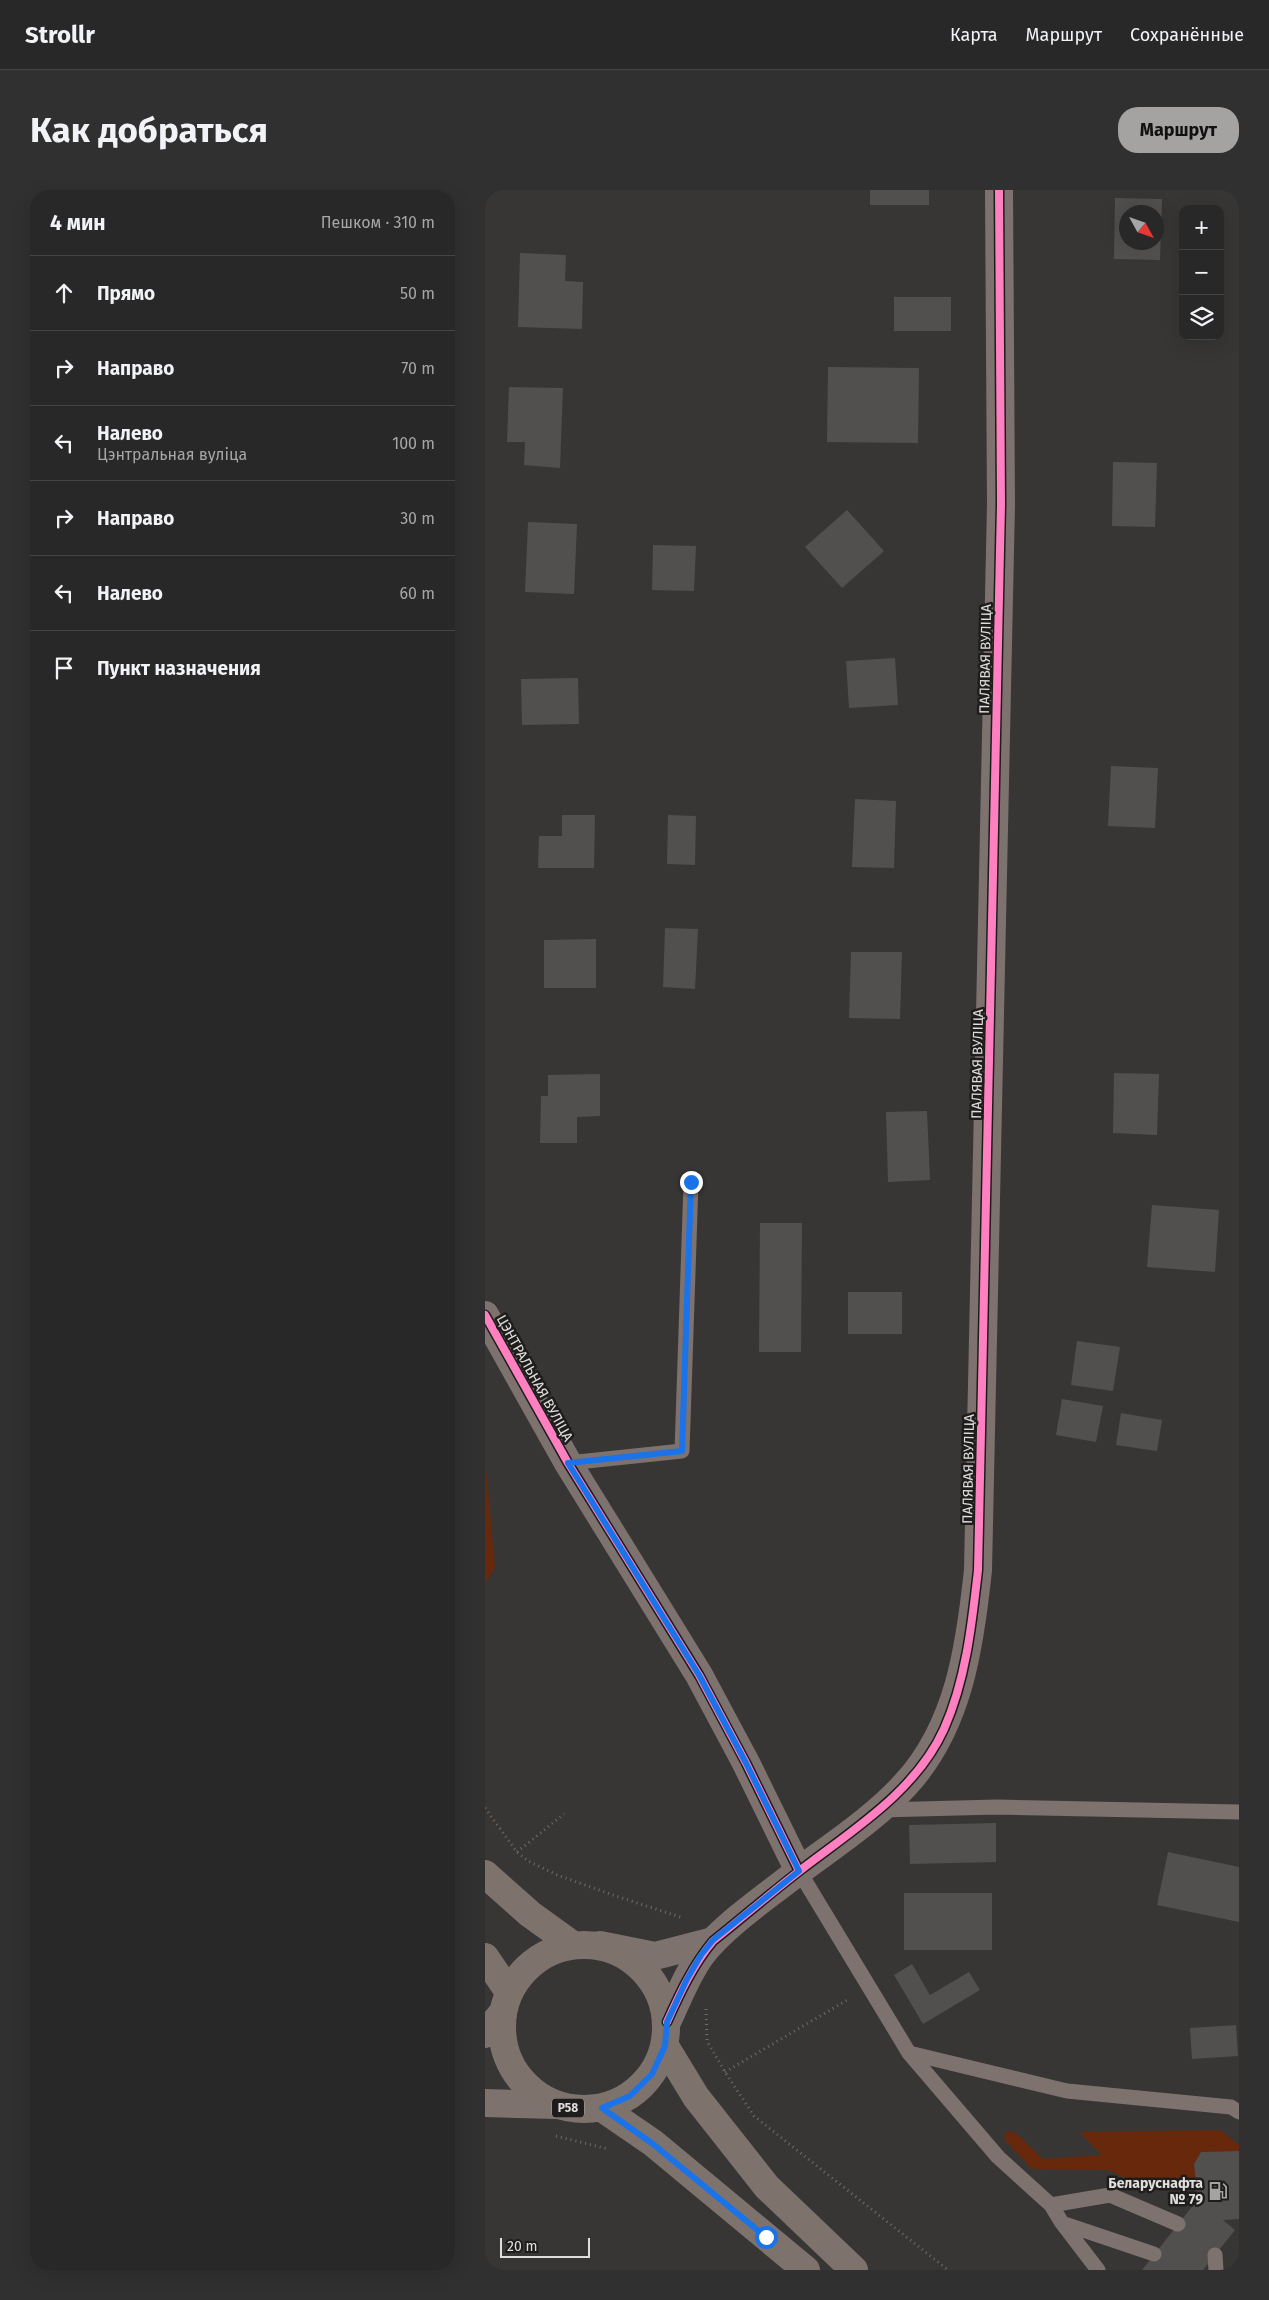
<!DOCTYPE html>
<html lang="ru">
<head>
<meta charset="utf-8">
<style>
	body { margin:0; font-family:"Fira Sans",sans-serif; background:#313030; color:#f1f3f6 }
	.controls { position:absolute; right:15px; top:15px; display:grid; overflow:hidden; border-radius:10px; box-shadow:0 5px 20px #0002 }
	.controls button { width:45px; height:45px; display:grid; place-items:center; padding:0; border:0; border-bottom:1px solid #454445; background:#292828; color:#f1f3f6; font:25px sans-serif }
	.compass { position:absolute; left:634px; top:15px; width:45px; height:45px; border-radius:50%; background:#292828; box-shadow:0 5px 20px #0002; rotate:130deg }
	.scale { position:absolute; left:15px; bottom:12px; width:90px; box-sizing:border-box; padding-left:5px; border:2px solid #e0dedd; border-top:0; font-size:14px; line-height:18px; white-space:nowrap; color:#e0dedd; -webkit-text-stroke:4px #1e1d1c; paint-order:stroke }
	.stop { position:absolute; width:15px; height:15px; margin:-11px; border:4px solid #1a73e8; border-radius:50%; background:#fff }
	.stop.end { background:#1a73e8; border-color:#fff; box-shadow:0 1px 5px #0008 }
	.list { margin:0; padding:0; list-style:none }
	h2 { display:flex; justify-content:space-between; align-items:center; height:65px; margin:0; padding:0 20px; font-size:21px }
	h2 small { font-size:16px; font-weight:400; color:#a5a6a8 }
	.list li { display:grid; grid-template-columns:32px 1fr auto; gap:15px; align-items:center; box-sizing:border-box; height:75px; padding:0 20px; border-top:1px solid #454445 }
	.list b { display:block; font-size:19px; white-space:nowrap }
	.list p { margin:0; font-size:16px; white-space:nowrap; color:#a5a6a8 }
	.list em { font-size:16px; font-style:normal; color:#a5a6a8 }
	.icon { flex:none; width:28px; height:28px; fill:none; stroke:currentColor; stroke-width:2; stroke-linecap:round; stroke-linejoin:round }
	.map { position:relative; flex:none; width:754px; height:2080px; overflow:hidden; border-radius:20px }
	header { display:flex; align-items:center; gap:30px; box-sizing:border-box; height:70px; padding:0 25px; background:#292828; border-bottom:1px solid #454445 }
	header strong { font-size:24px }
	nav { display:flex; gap:28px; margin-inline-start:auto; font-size:18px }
	.intro { display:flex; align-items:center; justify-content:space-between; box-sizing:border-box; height:120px; padding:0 30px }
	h1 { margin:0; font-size:35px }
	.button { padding:12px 22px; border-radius:20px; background:#a5a3a2; color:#111; font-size:18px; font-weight:700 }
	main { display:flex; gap:30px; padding:0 30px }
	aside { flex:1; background:#292828; border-radius:20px; box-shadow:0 5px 20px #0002 }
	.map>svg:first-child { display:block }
	.green { fill:#67280b }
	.building { fill:#52504f; fill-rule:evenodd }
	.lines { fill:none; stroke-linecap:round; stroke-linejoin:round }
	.path { stroke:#716b67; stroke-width:3; stroke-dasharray:1 4; stroke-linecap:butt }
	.service { stroke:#7d726e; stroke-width:15 }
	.minor { stroke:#7d726e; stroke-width:28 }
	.tertiary { stroke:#7d726e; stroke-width:28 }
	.primary { stroke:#7e726d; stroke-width:28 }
	.cycleway-casing { stroke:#1e1d1c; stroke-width:11 }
	.cycleway { stroke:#ff80c0; stroke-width:8 }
	.route { stroke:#1a73e8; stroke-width:6 }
	.labels { text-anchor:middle; stroke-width:5; stroke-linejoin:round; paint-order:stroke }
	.shield { fill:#1e1d1c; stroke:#a6a4a3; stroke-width:1 }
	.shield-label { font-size:12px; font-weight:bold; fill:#e0dedd }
	.street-label { font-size:14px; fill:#e0dedd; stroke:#1e1d1c }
	.poi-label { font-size:14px; font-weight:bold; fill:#e0dedd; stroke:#1e1d1c; text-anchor:end }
</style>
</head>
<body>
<header>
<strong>Strollr</strong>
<nav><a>Карта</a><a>Маршрут</a><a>Сохранённые</a></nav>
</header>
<div class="intro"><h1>Как добраться</h1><a class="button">Маршрут</a></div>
<main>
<aside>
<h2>4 мин<small>Пешком · 310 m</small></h2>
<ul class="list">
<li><svg class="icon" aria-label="ahead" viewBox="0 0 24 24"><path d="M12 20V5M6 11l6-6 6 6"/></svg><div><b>Прямо</b></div><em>50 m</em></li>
<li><svg class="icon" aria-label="right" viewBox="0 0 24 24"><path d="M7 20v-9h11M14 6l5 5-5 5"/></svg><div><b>Направо</b></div><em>70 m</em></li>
<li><svg class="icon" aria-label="left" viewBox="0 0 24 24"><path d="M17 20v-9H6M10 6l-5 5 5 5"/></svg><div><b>Налево</b><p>Цэнтральная вуліца</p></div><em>100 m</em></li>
<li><svg class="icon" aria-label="right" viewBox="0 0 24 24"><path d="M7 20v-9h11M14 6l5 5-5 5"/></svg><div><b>Направо</b></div><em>30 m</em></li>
<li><svg class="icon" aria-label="left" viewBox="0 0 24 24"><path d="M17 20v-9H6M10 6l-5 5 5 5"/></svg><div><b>Налево</b></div><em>60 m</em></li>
<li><svg class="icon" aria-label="arrive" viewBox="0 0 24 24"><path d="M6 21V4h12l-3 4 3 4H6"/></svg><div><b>Пункт назначения</b></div></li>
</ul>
</aside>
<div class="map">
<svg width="754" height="2080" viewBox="0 0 754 2080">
	<rect width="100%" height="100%" fill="#373635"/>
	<path class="green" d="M 0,1267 L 10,1378 L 0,1393 Z
		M 735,1940 L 754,1955 L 754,1961 L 716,1962 L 709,1974 L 711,1992 L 665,2000 L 623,1980 L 547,1979 L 519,1949 L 522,1941 L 531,1943 L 558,1969 L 617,1965 L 594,1942 Z"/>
	<path class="building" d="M 385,0 L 444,0 L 444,15 L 385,15 Z
		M 630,8 L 677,9 L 675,70 L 629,69 ZM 642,22 L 672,22 L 672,52 L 642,52 Z
		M 35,63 L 81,65 L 80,91 L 98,92 L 97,139 L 33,137 Z
		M 409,107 L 466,107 L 466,141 L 409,141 Z
		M 343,177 L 434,178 L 433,253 L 342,252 Z
		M 24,197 L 78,198 L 75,278 L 39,275 L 40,252 L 22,252 Z
		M 628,272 L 672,273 L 670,337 L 627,336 Z
		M 362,320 L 399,361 L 357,398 L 320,357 Z
		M 43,332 L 92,334 L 89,404 L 40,402 Z
		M 168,355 L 211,356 L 209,401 L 167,400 Z
		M 410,468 L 413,515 L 364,518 L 361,471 Z
		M 93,488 L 94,534 L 37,535 L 36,489 Z
		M 626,576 L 673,578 L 670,638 L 623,636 Z
		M 370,609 L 411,611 L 409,678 L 367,677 Z
		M 77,625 L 110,625 L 109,678 L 53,678 L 54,646 L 77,646 Z
		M 183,625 L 211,626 L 210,675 L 182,674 Z
		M 180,738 L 213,739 L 210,799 L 178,797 Z
		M 111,749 L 111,798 L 59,798 L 59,750 Z
		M 366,762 L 417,762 L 415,829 L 364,828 Z
		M 629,883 L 674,884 L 672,945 L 628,943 Z
		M 115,884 L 115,926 L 92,927 L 92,953 L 55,953 L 56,906 L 63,906 L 63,885 Z
		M 442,921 L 445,990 L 403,992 L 401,922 Z
		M 667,1015 L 734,1020 L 730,1082 L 662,1077 Z
		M 275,1033 L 317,1033 L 316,1162 L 274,1162 Z
		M 363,1102 L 417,1102 L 417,1144 L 363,1144 Z
		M 592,1151 L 635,1157 L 628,1201 L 586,1195 Z
		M 577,1209 L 618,1216 L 611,1252 L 571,1245 Z
		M 636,1223 L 677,1230 L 672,1261 L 631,1255 Z
		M 511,1633 L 511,1672 L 425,1674 L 424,1635 Z
		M 683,1662 L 754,1677 L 754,1732 L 672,1715 Z
		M 419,1703 L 507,1703 L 507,1760 L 419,1760 Z
		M 427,1774 L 445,1805 L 484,1782 L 495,1800 L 438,1834 L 409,1785 Z
		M 751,1835 L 753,1866 L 707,1869 L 705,1838 Z
		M 754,1961 L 754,2029 L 738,2030 L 750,2040 L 718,2080 L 657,2080 L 713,2009 L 709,1974 L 716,1962 Z"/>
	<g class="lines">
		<path class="path" d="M 0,1618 L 32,1662 L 43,1671 L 72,1685 L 125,1704 L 198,1728
			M 32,1662 L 79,1624
			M 221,1819 L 222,1851 L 240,1882 L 269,1926 L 463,2080
			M 240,1882 L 364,1809
			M 71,1946 L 123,1959"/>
		<path class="service" d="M 83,1273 L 197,1261 L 206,993
			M 395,1620 L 512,1617 L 754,1622
			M 314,1681 L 424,1863 L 513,1967 L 566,2015 L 577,2033 L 613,2080
			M 424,1863 L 582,1901 L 746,1917 L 754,1922
			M 566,2015 L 625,2005 L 693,2034
			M 577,2033 L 669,2064
			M 730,2065 L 731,2080"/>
		<path class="minor" d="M 314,1681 C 350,1654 390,1628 420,1595 C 474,1537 485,1456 493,1380 L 516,314 L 514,0"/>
		<path class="tertiary" d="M 0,1125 L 83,1273 L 214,1485 L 261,1573 L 314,1681 C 285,1704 239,1735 217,1764 C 202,1784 193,1809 182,1832
			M 115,1755 L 170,1766 L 228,1751
			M 0,1844 L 18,1822
			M 0,1913 L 71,1915"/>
		<path class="primary" d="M 0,1684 L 45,1724 L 88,1755
			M17 1837a82 82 0 1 1 164 0a82 82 0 1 1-164 0Z
			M 0,1767 L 24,1802
			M 180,1856 L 211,1907 L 282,1997 L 369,2080
			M 117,1918 L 168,1953 L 321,2080"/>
		<g class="cycleway-casing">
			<path id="cycleway" d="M 0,1125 L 83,1273 L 214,1485 L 261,1573 L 314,1681
				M 182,1832 C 195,1803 208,1775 228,1751 C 258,1727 287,1702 317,1679 C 369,1639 431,1601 459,1539 C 481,1490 487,1433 493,1380 L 516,314 L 514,0"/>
		</g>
		<use href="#cycleway" class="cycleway"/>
	</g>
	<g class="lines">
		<path class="route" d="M 206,992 L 197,1261 L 83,1273 L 214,1485 L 261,1573 L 314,1681 L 228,1750 L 216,1765 L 202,1789 L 182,1832 L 180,1856 L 167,1884 L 145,1906 L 117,1918 L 168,1954 L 281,2047"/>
	</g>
	<defs>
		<g id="fuel-bare" transform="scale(1.5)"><path d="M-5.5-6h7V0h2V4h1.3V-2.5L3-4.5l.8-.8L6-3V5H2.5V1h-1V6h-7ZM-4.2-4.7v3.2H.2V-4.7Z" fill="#a5a3a2" stroke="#1e1d1c" stroke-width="2.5" paint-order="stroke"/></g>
	</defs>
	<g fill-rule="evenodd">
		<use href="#fuel-bare" x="733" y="2001"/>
	</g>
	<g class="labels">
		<rect class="shield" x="67" y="1908.5" width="32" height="19" rx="4"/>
		<g class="shield-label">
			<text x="83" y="1922">Р58</text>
		</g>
		<g class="street-label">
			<text transform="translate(500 469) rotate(-89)" y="5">ПАЛЯВАЯ ВУЛІЦА</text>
			<text transform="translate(492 874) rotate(-89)" y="5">ПАЛЯВАЯ ВУЛІЦА</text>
			<text transform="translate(50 1188) rotate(61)" y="5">ЦЭНТРАЛЬНАЯ ВУЛІЦА</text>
			<text transform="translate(483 1279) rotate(-89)" y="5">ПАЛЯВАЯ ВУЛІЦА</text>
		</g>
		<g class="poi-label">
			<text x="718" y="1998">Беларуснафта<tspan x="718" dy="16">№ 79</tspan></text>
		</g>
	</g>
</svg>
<div class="controls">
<button>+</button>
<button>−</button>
<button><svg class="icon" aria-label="layers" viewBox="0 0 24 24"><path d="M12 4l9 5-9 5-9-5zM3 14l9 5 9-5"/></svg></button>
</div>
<svg class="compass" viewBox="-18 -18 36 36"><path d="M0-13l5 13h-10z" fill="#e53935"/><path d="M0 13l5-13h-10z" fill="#a5a6a8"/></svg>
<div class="scale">20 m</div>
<div class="stop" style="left:281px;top:2047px"></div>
<div class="stop end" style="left:206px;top:992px"></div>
</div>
</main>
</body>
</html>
